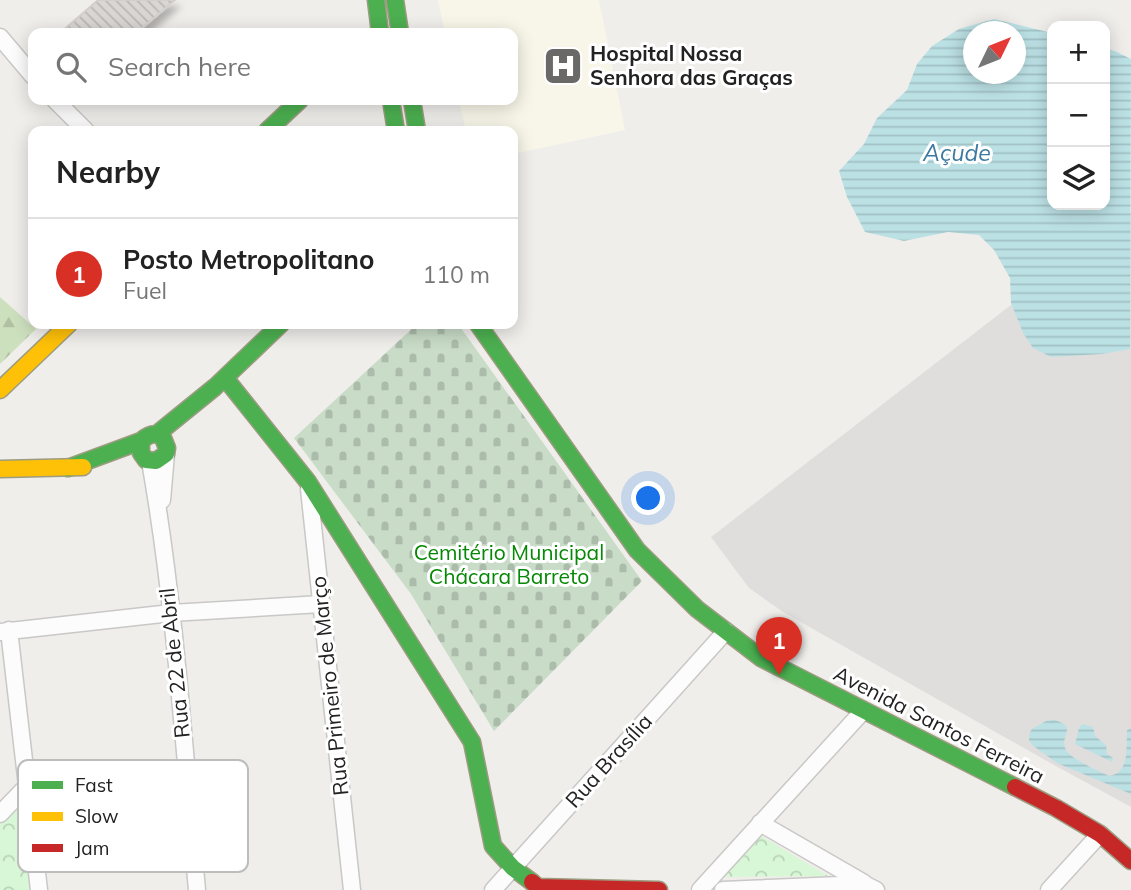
<!DOCTYPE html>
<html lang="en">
<head>
<meta charset="utf-8">
<style>
	body { margin:0; font-family:Mulish,sans-serif; background:#f2f2f2; color:#222 }
	.controls { position:absolute; right:21px; top:21px; display:grid; overflow:hidden; border-radius:14px; box-shadow:0 4px 18px #0003 }
	.controls button { width:63px; height:63px; display:grid; place-items:center; padding:0; border:0; border-bottom:2px solid #e0e0e0; background:#fff; color:#222; font:35px sans-serif }
	.compass { position:absolute; left:963px; top:21px; width:63px; height:63px; border-radius:50%; background:#fff; box-shadow:0 4px 18px #0003; rotate:47deg }
	.you { position:absolute; left:649px; top:499px; width:24px; height:24px; margin:-18px; border:5px solid #fff; border-radius:50%; background:#1a73e8; box-shadow:0 0 0 10px #1a73e833 }
	.badge { display:grid; place-items:center; width:46px; height:46px; border-radius:50%; background:#d93025; color:#fff; font-size:23px; font-weight:700 }
	.pin { position:absolute; translate:-50% -58px; filter:drop-shadow(0 2px 4px #0008) }
	.pin::after { content:''; position:absolute; top:37px; width:24px; height:21px; background:inherit; clip-path:polygon(0 0,100% 0,50% 100%) }
	.list { margin:0; padding:0; list-style:none }
	h2 { display:flex; justify-content:space-between; align-items:center; height:91px; margin:0; padding:0 28px; font-size:30px }
	h2 small { font-size:23px; font-weight:400; color:#767676 }
	.list li { display:grid; grid-template-columns:46px 1fr auto; gap:21px; align-items:center; box-sizing:border-box; height:112px; padding:0 28px; border-top:2px solid #e0e0e0 }
	.list b { display:block; font-size:26px; white-space:nowrap }
	.list p { margin:0; font-size:23px; white-space:nowrap; color:#767676 }
	.list em { font-size:23px; font-style:normal; color:#767676 }
	.icon { flex:none; width:38px; height:38px; fill:none; stroke:currentColor; stroke-width:2; stroke-linecap:round; stroke-linejoin:round }
	.map { position:relative; flex:none; width:1131px; height:890px; overflow:hidden }
	.search { position:absolute; background:#fff; box-shadow:0 4px 18px #0003; left:28px; top:28px; width:490px; height:77px; display:flex; align-items:center; gap:18px; box-sizing:border-box; padding:0 24px; border-radius:14px; color:#767676; font-size:26px }
	.panel { position:absolute; background:#fff; box-shadow:0 4px 18px #0003; left:28px; top:126px; width:490px; height:203px; border-radius:14px }
	.map>svg:first-child { display:block }
	.residential { fill:#dfdedc }
	.education { fill:#f8f6e8 }
	.forest { fill:url(#forest-firs) }
	.cemetery { fill:url(#cemetery-stones) }
	.park { fill:url(#park-crowns) }
	.water { fill:url(#water-rules); fill-rule:evenodd }
	.building { fill:url(#building-back-hatch); stroke:#d4cfcc; stroke-width:2; filter:url(#shadow) }
	.lines { fill:none; stroke-linecap:round; stroke-linejoin:round }
	.street-casing { stroke:#c9c8c7; stroke-width:19 }
	.fast-casing { stroke:#9c9c81; stroke-width:19 }
	.slow-casing { stroke:#9c9c81; stroke-width:19 }
	.jam-casing { stroke:#9c9c81; stroke-width:19 }
	.street { stroke:#fdfcfc; stroke-width:16 }
	.fast { stroke:#4caf50; stroke-width:16 }
	.slow { stroke:#ffc107; stroke-width:16 }
	.jam { stroke:#c62828; stroke-width:16 }
	.labels { text-anchor:middle; stroke-width:6; stroke-linejoin:round; paint-order:stroke }
	.poi-label { font-size:21px; font-weight:bold; fill:#222; stroke:#fff; text-anchor:start }
	.park-label { font-size:21px; fill:#058803; stroke:#fff }
	.street-label { font-size:21px; fill:#222; stroke:#fff }
	.water-label { font-size:23px; font-style:italic; fill:#3c7aa2; stroke:#fff }
	.key { fill:#fff; stroke:#bdbdbd; stroke-width:2 }
	.key-label { font-size:19px; fill:#222 }
</style>
</head>
<body>
<div class="map">
<svg width="1131" height="890" viewBox="0 0 1131 890">
	<defs>
		<pattern id="forest-firs" width="22" height="20" patternUnits="userSpaceOnUse" patternTransform="scale(1.75)"><rect width="22" height="20" fill="#cde0be"/><path d="M5 1l3.5 6h-7zM16 11l3.5 6h-7z" fill="#b0c0a3"/></pattern>
		<pattern id="cemetery-stones" width="16" height="16" patternUnits="userSpaceOnUse" patternTransform="scale(1.75)"><rect width="16" height="16" fill="#c8dcc7"/><path d="M2 7V4a2 2 0 0 1 4 0v3zM10 15v-3a2 2 0 0 1 4 0v3z" fill="#acbcab"/></pattern>
		<pattern id="park-crowns" width="20" height="18" patternUnits="userSpaceOnUse" patternTransform="scale(1.75)"><rect width="20" height="18" fill="#d8f7d6"/><path d="M2 6a3 3 0 1 1 6 0M12 15a3 3 0 1 1 6 0" fill="none" stroke="#b9d3b7"/></pattern>
		<pattern id="water-rules" width="6" height="5" patternUnits="userSpaceOnUse" patternTransform="scale(1.75)"><rect width="6" height="5" fill="#bce1e5"/><path d="M0 2.5h6" fill="none" stroke="#a1c1c4"/></pattern>
		<pattern id="building-back-hatch" width="6" height="6" patternUnits="userSpaceOnUse" patternTransform="scale(1.75)"><rect width="6" height="6" fill="#d9d6d3"/><path d="M-1 5l2 2M0 0l6 6M5-1l2 2" fill="none" stroke="#bab7b5"/></pattern>
		<filter id="shadow"><feDropShadow dx="4" dy="7" stdDeviation="3.5" flood-color="#0004"/></filter>
	</defs>
	<rect width="100%" height="100%" fill="#f0eeeb"/>
	<path class="residential" d="M 1131,212 L 1131,807 L 1054,765 L 783,612 L 749,588 L 711,537 Z"/>
	<path class="education" d="M 438,0 L 599,0 L 625,130 L 513,154 L 513,131 L 466,131 L 459,100 L 513,100 L 513,33 L 445,33 Z"/>
	<path class="forest" d="M 0,297 L 36,329 L 0,364 Z"/>
	<path class="cemetery" d="M 417,324 L 458,324 L 642,581 L 494,731 L 411,594 L 294,438 Z"/>
	<path class="park" d="M 21,801 L 31,890 L 0,890 L 0,823 Z
		M 761,836 L 828,876 L 722,877 Z"/>
	<path class="water" d="M 994,19 L 1052,33 L 1052,205 L 1105,205 L 1105,48 L 1117,52 L 1131,59 L 1130,349 L 1102,354 L 1051,357 L 1033,348 L 1023,333 L 1011,303 L 1010,278 L 994,250 L 979,235 L 948,232 L 904,241 L 865,232 L 847,197 L 839,171 L 864,144 L 877,118 L 907,90 L 917,64 L 932,46 L 959,29 ZM 974,32 L 1016,32 L 1016,74 L 974,74 Z
		M 1054,720 C 1080,727 1058,736 1066,750 C 1071,759 1099,771 1109,776 C 1130,773 1126,747 1127,730 L 1131,728 L 1131,794 L 1057,763 L 1032,745 L 1029,740 L 1029,734 L 1032,729 L 1046,721 Z
		M 1082,724 L 1093,727 L 1095,736 L 1106,745 L 1107,754 L 1113,758 L 1112,762 L 1075,744 L 1079,728 Z"/>
	<path class="building" d="M 98,0 L 175,0 L 136,33 L 60,33 Z"/>
	<g class="lines">
		<g class="street-casing">
			<path id="street" d="M 0,37 L 33,76
				M 55,100 L 86,131
				M 150,461 C 175,603 184,747 197,890
				M 309,489 L 352,890
				M 162,500 L 166,454
				M 9,630 L 39,890
				M 0,632 L 171,613 L 321,604
				M 0,814 L 26,787
				M 760,823 L 864,883
				M 493,890 L 726,631
				M 700,890 L 863,711
				M 723,890 L 864,884 L 876,890
				M 1049,890 L 1100,834"/>
		</g>
		<g class="fast-casing">
			<path id="fast" d="M 376,0 L 380,33
				M 395,0 L 400,33
				M 391,100 L 396,131
				M 412,100 L 417,131
				M 267,131 L 300,100
				M 478,324 L 637,550 L 697,609 L 761,658 L 1015,787
				M 225,378 L 308,482 L 472,742 L 493,846 L 513,868 L 532,882
				M 157,434 L 215,387 L 281,324
				M 68,468 L 141,441 C 148,435 155,431 163,438 L 167,448 L 166,454 L 156,461 L 146,460 L 141,453 L 141,441"/>
		</g>
		<g class="slow-casing">
			<path id="slow" d="M 0,390 L 69,324
				M 0,469 L 83,467"/>
		</g>
		<g class="jam-casing">
			<path id="jam" d="M 1015,787 L 1056,808 L 1100,834 L 1131,861
				M 532,882 L 538,887 L 659,890"/>
		</g>
		<use href="#street" class="street"/>
		<use href="#fast" class="fast"/>
		<use href="#slow" class="slow"/>
		<use href="#jam" class="jam"/>
	</g>
	<defs>
		<g id="hospital-square" transform="scale(2.0125)"><rect x="-9" y="-9" width="18" height="18" rx="4" fill="#6a6968" stroke="#fff"/><path d="M-5-5h3v3.5h4V-5h3V5h-3V1.5h-4V5h-3Z" fill="#fff"/></g>
	</defs>
	<g fill-rule="evenodd">
		<use href="#hospital-square" x="563" y="66"/>
	</g>
	<g class="labels">
		<g class="poi-label">
			<text x="590" y="61">Hospital Nossa<tspan x="590" dy="24">Senhora das Graças</tspan></text>
		</g>
		<g class="park-label">
			<text x="509" y="560">Cemitério Municipal<tspan x="509" dy="24">Chácara Barreto</tspan></text>
		</g>
		<g class="street-label">
			<text transform="translate(175 663) rotate(-96)" y="7">Rua 22 de Abril</text>
			<text transform="translate(330 686) rotate(-96)" y="7">Rua Primeiro de Março</text>
			<text transform="translate(939 725) rotate(27)" y="7">Avenida Santos Ferreira</text>
			<text transform="translate(609 761) rotate(-48)" y="7">Rua Brasília</text>
		</g>
		<g class="water-label">
			<text x="957" y="161">Açude</text>
		</g>
	</g>
	<rect x="18" y="760" width="230" height="112" rx="10" class="key"/>
	<rect x="32" y="781" width="31" height="8" fill="#4caf50"/>
	<rect x="32" y="812" width="31" height="9" fill="#ffc107"/>
	<rect x="32" y="844" width="31" height="8" fill="#c62828"/>
	<g class="key-label">
		<text x="75" y="792">Fast</text>
		<text x="75" y="823">Slow</text>
		<text x="75" y="855">Jam</text>
	</g>
</svg>
<div class="controls">
<button>+</button>
<button>−</button>
<button><svg class="icon" aria-label="layers" viewBox="0 0 24 24"><path d="M12 4l9 5-9 5-9-5zM3 14l9 5 9-5"/></svg></button>
</div>
<svg class="compass" viewBox="-18 -18 36 36"><path d="M0-13l5 13h-10z" fill="#e53935"/><path d="M0 13l5-13h-10z" fill="#767676"/></svg>
<div class="you"></div>
<div class="pin badge" style="left:779px;top:675px">1</div>
<div class="search"><svg class="icon" aria-label="search" viewBox="0 0 24 24"><circle cx="10" cy="10" r="6"/><path d="M15 15l6 6"/></svg>Search here</div>
<section class="panel">
<h2>Nearby<small></small></h2>
<ul class="list">
<li><span class="badge">1</span><div><b>Posto Metropolitano</b><p>Fuel</p></div><em>110 m</em></li>
</ul>
</section>
</div>
</body>
</html>
